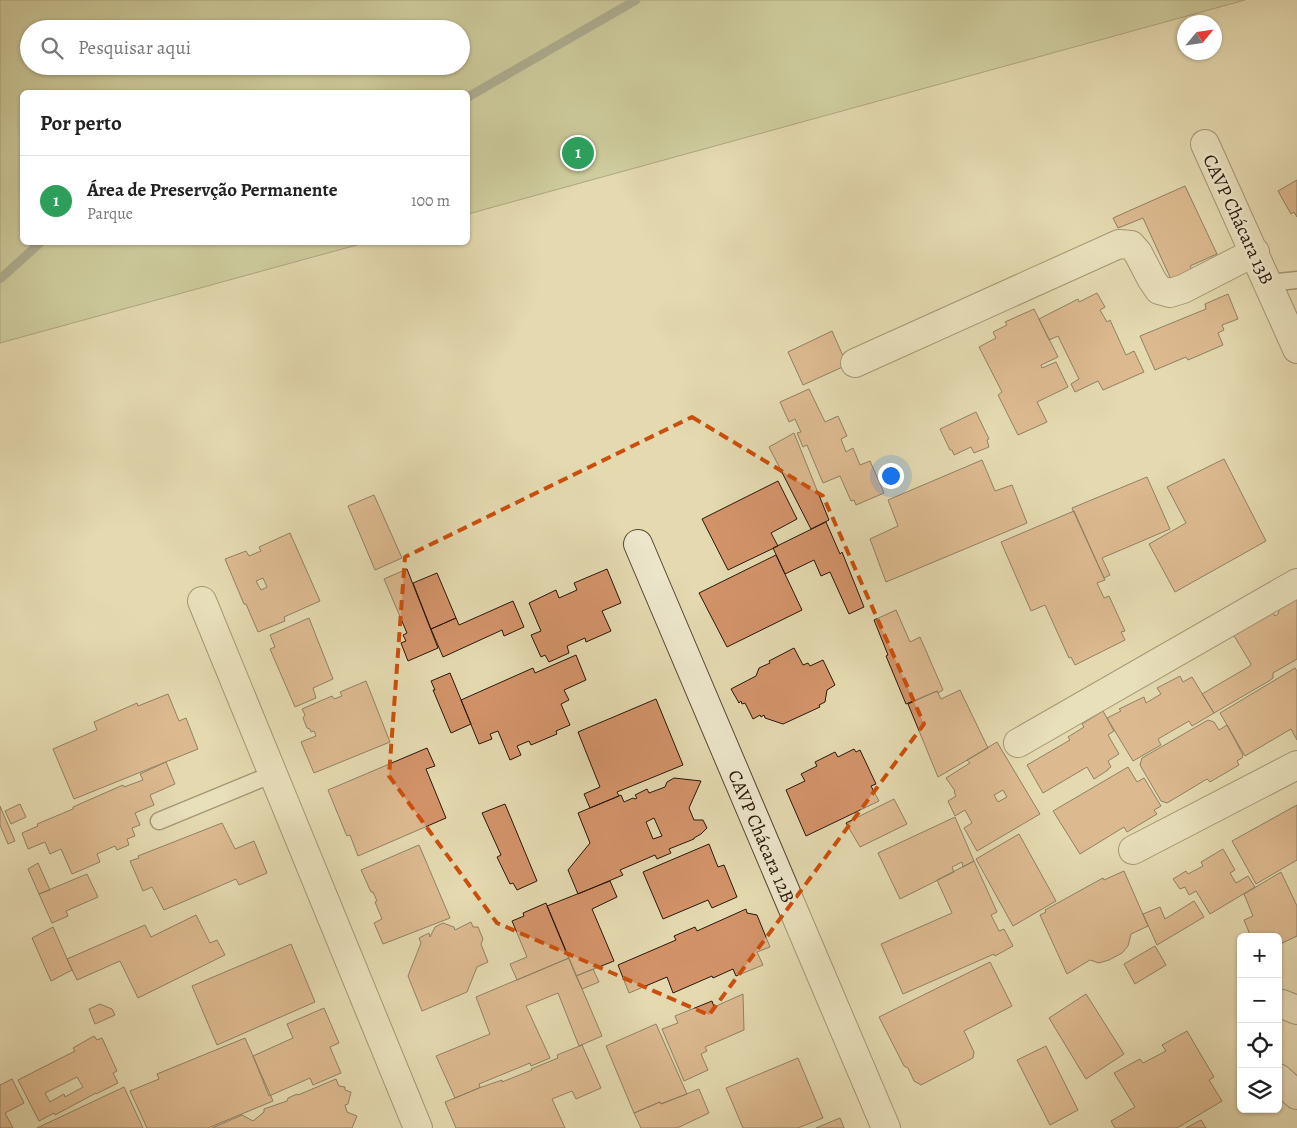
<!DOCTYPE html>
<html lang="pt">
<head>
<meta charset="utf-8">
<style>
	body { margin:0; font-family:Alegreya,serif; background:#f2f2f2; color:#222 }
	.controls { position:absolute; right:15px; bottom:15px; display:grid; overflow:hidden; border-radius:8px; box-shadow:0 1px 4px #0004 }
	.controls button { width:45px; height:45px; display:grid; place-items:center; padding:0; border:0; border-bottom:1px solid #e0e0e0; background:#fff; color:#222; font:25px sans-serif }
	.compass { position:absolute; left:1177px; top:15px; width:45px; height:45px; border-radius:50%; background:#fff; box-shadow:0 1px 4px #0004; rotate:61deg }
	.you { position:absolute; left:890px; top:475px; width:18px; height:18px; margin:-12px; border:4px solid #fff; border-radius:50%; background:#1a73e8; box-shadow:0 0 0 8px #1a73e833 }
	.badge { display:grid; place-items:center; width:32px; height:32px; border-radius:50%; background:#d93025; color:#fff; font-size:16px; font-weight:700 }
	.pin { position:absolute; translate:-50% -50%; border:2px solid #fff; box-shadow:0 1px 5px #0006 }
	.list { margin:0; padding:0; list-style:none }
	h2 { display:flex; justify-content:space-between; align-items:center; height:65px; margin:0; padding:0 20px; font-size:21px }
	h2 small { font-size:16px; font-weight:400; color:#767676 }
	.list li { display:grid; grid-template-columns:32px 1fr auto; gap:15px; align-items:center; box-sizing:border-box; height:90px; padding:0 20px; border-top:1px solid #e0e0e0 }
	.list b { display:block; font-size:19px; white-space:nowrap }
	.list p { margin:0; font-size:16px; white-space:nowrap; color:#767676 }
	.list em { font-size:16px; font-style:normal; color:#767676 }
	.icon { flex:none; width:28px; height:28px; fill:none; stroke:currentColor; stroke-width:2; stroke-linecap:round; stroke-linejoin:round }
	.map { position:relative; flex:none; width:1297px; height:1128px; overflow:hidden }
	.search { position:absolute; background:#fff; box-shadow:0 1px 4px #0004; left:20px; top:20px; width:450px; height:55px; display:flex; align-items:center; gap:12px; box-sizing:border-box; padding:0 18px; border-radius:28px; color:#767676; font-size:19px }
	.panel { position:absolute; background:#fff; box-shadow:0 1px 4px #0004; left:20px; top:90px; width:450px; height:155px; border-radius:8px }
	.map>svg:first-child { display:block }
	.green { fill:#b6bf89; stroke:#706b49; fill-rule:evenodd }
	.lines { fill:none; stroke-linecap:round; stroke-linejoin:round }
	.stream { stroke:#6a796b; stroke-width:9 }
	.building { fill:#d39369; stroke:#291709; fill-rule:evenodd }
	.lane-casing { stroke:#584832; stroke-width:19 }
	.street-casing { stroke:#584832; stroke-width:30 }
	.lane { stroke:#ede6cb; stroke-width:16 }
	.street { stroke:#ede6cb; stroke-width:28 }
	.marked { fill:none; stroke:#cb4f0c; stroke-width:4; stroke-dasharray:10 6; stroke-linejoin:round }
	.labels { text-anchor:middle; stroke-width:5; stroke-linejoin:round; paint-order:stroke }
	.street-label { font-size:19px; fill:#291709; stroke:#ede6cb }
</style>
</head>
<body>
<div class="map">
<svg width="1297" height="1128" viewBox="0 0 1297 1128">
	<rect width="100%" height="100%" fill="#e4d9af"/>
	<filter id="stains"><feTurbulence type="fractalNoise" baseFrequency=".004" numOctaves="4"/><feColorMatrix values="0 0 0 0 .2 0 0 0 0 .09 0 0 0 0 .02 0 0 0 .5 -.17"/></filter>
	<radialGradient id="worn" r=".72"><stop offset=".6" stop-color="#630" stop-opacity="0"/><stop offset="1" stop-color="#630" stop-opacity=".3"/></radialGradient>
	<path class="green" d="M 0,0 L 1245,0 L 468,214 L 468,92 L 22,92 L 22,242 L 364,243 L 0,343 ZM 29,29 L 461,29 L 461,66 L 29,66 Z"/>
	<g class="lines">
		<path class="stream" d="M 468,97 L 636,0
			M 0,279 L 41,242"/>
	</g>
	<path class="building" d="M 1297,180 L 1297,217 L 1294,212 L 1291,214 L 1278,191 Z
		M 1185,186 L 1217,254 L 1190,266 L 1196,277 L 1175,288 L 1143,218 L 1118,228 L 1113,218 Z
		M 1097,293 L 1105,307 L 1100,310 L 1107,322 L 1110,320 L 1126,355 L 1134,351 L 1144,372 L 1103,390 L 1098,381 L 1075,392 L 1071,384 L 1079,379 L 1058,336 L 1049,340 L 1039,319 L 1078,299 L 1079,302 Z
		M 1228,294 L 1238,319 L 1222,325 L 1224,330 L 1218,333 L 1223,345 L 1188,360 L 1186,357 L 1155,370 L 1140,336 L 1206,309 L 1205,304 Z
		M 1034,309 L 1058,357 L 1041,365 L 1042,368 L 1056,362 L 1068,387 L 1037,402 L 1047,422 L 1018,435 L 998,395 L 1002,392 L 979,347 L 996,338 L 993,332 L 1007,325 L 1005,322 Z
		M 832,331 L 847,365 L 803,385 L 788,352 Z
		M 809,389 L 825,422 L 838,416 L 847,436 L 841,439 L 846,452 L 853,448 L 860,465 L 870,461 L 884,493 L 856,505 L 854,500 L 851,501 L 840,476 L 823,483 L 807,445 L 803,447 L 797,433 L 801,432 L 795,419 L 789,422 L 780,402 Z
		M 976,412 L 989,439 L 987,440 L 989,447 L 974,453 L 971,447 L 954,455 L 952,450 L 950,450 L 940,429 Z
		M 794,433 L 829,520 L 811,529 L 769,447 Z
		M 1224,459 L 1266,541 L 1175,592 L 1149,544 L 1186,523 L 1167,487 Z
		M 982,460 L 995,491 L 1012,485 L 1027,523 L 886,582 L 870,539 L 898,526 L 888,500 Z
		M 1147,477 L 1170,529 L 1102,558 L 1110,575 L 1104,578 L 1072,508 Z
		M 778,481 L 797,519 L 771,533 L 778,546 L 728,570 L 702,519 Z
		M 374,495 L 402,558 L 375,570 L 348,506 Z
		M 1074,511 L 1104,578 L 1105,580 L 1097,583 L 1104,598 L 1109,596 L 1125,631 L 1121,632 L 1125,640 L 1075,665 L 1071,657 L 1069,658 L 1045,605 L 1031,611 L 1001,542 Z
		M 826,522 L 840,554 L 842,552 L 864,607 L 849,614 L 830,572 L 821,576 L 814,560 L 785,574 L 773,548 Z
		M 290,533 L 320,601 L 284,617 L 285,621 L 258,632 L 246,604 L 244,604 L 225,559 L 246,551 L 249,556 L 261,551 L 259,547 ZM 263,578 L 267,587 L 261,590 L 256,581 Z
		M 776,555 L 802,610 L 727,647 L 699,593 Z
		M 407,569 L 438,648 L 408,661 L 401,643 L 406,641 L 403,635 L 407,633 L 384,579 Z
		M 607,569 L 621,603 L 602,611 L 611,631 L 586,642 L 585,638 L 567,646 L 569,653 L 549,662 L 545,655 L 541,657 L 531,635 L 541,631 L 529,603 L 556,590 L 559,598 L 577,590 L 574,583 Z
		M 437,573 L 456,618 L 431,629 L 413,583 Z
		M 1297,586 L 1297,659 L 1273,673 L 1273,678 L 1269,681 L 1214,713 L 1202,694 L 1250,666 L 1251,664 L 1230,629 ZM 1274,602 L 1279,610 L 1278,614 L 1275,616 L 1269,606 Z
		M 513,601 L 524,627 L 504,636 L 502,630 L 443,657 L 431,629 L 456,618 L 459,625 Z
		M 896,610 L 910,642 L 920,637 L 943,690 L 938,693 L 937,691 L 906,704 L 886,656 L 888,655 L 874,620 Z
		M 309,618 L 333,679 L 313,688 L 316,698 L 295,707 L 270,649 L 275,647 L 270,635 Z
		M 794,648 L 803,665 L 808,663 L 810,666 L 823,660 L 835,685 L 827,690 L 825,702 L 819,705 L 820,707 L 783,724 L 765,718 L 764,715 L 761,717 L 760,715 L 753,719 L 745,703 L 742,704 L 741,701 L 739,703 L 731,689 L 756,676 L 759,668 L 770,663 L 769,661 Z
		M 576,655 L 586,680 L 564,690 L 569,700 L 561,704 L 570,725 L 556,731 L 557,734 L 531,745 L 529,741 L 517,746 L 521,755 L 510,760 L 498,731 L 490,734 L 492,739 L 479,744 L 461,700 L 533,668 L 535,673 Z
		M 1295,668 L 1297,671 L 1297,740 L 1291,729 L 1245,756 L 1220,713 Z
		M 450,673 L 471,724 L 451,733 L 433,690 L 435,690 L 431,681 Z
		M 1180,676 L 1183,682 L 1192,677 L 1214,713 L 1192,726 L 1189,721 L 1158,739 L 1161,745 L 1133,761 L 1107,718 L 1121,711 L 1119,709 L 1144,697 L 1146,703 L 1161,694 L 1157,688 Z
		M 366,681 L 390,742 L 314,773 L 301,742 L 316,736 L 314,731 L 311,732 L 310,729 L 307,728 L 303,718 L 305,715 L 302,709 L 332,696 L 334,699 L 342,696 L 340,692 Z
		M 960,690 L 988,748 L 938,777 L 908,704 L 937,691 L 941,699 Z
		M 168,694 L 179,721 L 186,718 L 198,749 L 74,799 L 53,749 L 97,730 L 94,722 L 137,703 L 138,706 Z
		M 656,699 L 683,765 L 617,792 L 619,796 L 590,808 L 584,794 L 600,787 L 578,732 Z
		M 1103,711 L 1114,731 L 1108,735 L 1119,754 L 1108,761 L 1111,767 L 1108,769 L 1108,770 L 1094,779 L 1087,767 L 1043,793 L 1027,765 L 1070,740 L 1068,737 L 1084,727 L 1082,724 Z
		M 1208,720 L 1214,722 L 1219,730 L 1227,725 L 1243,755 L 1242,758 L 1237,761 L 1239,765 L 1210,782 L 1207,779 L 1167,803 L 1161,801 L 1140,765 L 1142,758 Z
		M 997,742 L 1040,814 L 977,851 L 964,828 L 972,823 L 965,810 L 955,816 L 948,801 L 956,796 L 954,792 L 955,791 L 946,778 L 970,763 L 967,760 ZM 1003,790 L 1007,797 L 998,802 L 994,795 Z
		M 427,748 L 435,766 L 426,769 L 446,818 L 358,856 L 350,835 L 347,836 L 346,834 L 328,790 Z
		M 854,749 L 856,752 L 860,750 L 876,784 L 871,786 L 879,801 L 806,836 L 786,790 L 805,781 L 801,774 L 817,766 L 815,762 L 835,752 L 838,757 Z
		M 166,762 L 175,784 L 150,795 L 154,805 L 135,813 L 140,825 L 132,828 L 135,836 L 127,839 L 129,845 L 117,850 L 115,846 L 97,854 L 100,862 L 72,874 L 61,849 L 50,854 L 45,842 L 28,849 L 22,833 L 38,826 L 37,824 L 73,809 L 73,807 L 123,785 L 124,787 L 143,780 L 140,774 Z
		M 1128,767 L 1137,782 L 1144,778 L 1161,806 L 1154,810 L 1157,814 L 1127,832 L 1124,827 L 1080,854 L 1053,811 Z
		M 674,778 L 701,781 L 689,808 L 694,820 L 703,820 L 707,828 L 701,834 L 694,838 L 694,839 L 669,849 L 671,853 L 657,859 L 655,855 L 620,870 L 623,875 L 578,894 L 568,870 L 590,843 L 578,813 L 621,795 L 624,802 L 633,798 L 635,799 L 637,798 L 635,795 L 647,789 L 649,793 L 665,787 L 667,782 ZM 654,818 L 662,836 L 653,839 L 646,822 Z
		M 894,799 L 907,824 L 860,847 L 846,823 Z
		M 20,804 L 26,817 L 11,824 L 5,811 Z
		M 505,804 L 537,881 L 517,890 L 513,883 L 510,884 L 497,857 L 501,855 L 482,813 Z
		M 1297,805 L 1297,860 L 1256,884 L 1232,841 Z
		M 0,806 L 15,841 L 8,844 L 0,825 Z
		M 955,817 L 974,861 L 963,867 L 962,862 L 952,867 L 954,872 L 900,899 L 878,853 Z
		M 222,823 L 235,849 L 254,841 L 267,873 L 239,885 L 236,879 L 164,910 L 152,887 L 143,891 L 130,861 L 139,858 L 138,856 Z
		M 1019,834 L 1056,901 L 1013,926 L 976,859 Z
		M 709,844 L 718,867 L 724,865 L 737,897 L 712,908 L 708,900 L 663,919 L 643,872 Z
		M 419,845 L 450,918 L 383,944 L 374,923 L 382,919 L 375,902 L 377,901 L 373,892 L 371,892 L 361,870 Z
		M 1223,849 L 1235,870 L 1230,873 L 1236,883 L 1248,876 L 1255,887 L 1210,914 L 1196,891 L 1189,895 L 1185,887 L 1180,889 L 1173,879 L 1186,871 L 1188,874 L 1203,866 L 1201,862 Z
		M 974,861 L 997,912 L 991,915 L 999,931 L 1004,929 L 1013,946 L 995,956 L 994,954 L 903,994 L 881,944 L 952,913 L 937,880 Z
		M 38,863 L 50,890 L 39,894 L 28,869 Z
		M 1124,871 L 1148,926 L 1131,934 L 1128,946 L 1122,953 L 1109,960 L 1099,963 L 1090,960 L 1067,974 L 1040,915 L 1046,912 L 1045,910 L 1103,878 L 1104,880 Z
		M 1281,872 L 1297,906 L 1297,936 L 1278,945 L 1278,937 L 1251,937 L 1244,920 L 1253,916 L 1244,894 Z
		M 87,874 L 98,897 L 66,911 L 68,916 L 52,923 L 39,894 Z
		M 610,881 L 617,897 L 592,909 L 614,961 L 576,976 L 547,906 Z
		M 1194,901 L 1204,917 L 1157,945 L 1143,914 L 1160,907 L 1165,919 Z
		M 546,903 L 569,958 L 517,980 L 510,964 L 527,957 L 512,921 L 524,916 L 523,913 Z
		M 746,909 L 747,913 L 757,915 L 770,947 L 757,952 L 763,965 L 736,976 L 733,969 L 713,978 L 712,976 L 673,993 L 667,977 L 629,993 L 618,965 L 676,940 L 674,936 L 695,927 L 697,931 Z
		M 196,915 L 210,943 L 217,940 L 225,955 L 138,998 L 120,961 L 77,980 L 67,959 L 145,925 L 151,937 Z
		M 471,922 L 473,927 L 478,927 L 483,939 L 481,944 L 488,962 L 477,967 L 467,992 L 422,1011 L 408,976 L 421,943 L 419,938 L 429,933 L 430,937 L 435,927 L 443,923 L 454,927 L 455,930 Z
		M 53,927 L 72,970 L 51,981 L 32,938 Z
		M 291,944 L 315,1002 L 217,1045 L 192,986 Z
		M 1155,946 L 1166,965 L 1135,984 L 1124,964 Z
		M 569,958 L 602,1036 L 579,1046 L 558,993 L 526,1006 L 550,1058 L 531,1066 L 530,1063 L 479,1084 L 480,1087 L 479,1088 L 455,1098 L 436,1056 L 490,1034 L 476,997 Z
		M 990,962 L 1012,1006 L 964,1031 L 974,1052 L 973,1058 L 921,1085 L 914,1081 L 908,1068 L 904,1066 L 879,1017 Z
		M 593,969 L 599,982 L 582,989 L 576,976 Z
		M 743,994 L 744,1030 L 705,1047 L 707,1051 L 701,1054 L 708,1070 L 684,1081 L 662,1029 L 678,1023 L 675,1016 L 712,1001 L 714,1007 Z
		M 1086,994 L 1124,1054 L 1086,1079 L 1049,1018 Z
		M 100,1004 L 112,1009 L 115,1015 L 95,1024 L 89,1009 Z
		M 324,1008 L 339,1043 L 330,1047 L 341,1073 L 313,1085 L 310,1078 L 269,1096 L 253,1056 L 293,1038 L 287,1024 Z
		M 656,1024 L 687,1094 L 661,1104 L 660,1102 L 634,1113 L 606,1046 Z
		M 1187,1031 L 1214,1077 L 1209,1080 L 1222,1101 L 1177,1128 L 1115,1128 L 1111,1121 L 1135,1107 L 1114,1073 L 1140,1059 L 1143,1063 L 1166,1051 L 1162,1045 Z
		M 94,1036 L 97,1040 L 102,1038 L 117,1071 L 113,1073 L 118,1083 L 96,1094 L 96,1093 L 55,1115 L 54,1113 L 39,1121 L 18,1080 L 75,1051 L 73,1048 ZM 77,1077 L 83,1087 L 65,1097 L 64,1094 L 50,1102 L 45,1093 Z
		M 245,1038 L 273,1101 L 208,1128 L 147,1128 L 130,1091 L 159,1079 L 157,1074 Z
		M 582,1045 L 601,1088 L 576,1099 L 572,1091 L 552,1099 L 565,1128 L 456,1128 L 445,1102 L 479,1088 L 502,1080 L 502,1082 L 532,1070 L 531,1069 L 558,1058 L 557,1055 Z
		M 1046,1046 L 1078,1110 L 1050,1125 L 1017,1060 Z
		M 798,1058 L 823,1118 L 798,1128 L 743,1128 L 726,1088 Z
		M 12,1079 L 24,1103 L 5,1113 L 13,1128 L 0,1128 L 0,1085 Z
		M 336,1079 L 339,1086 L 345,1087 L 345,1090 L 351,1092 L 348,1104 L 345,1105 L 347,1112 L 357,1116 L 352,1128 L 212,1128 L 242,1115 L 253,1121 L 264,1112 L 264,1109 L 287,1101 L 288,1098 L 297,1094 L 298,1095 Z
		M 124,1087 L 143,1128 L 37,1128 Z
		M 699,1089 L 709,1113 L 677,1128 L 641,1128 L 634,1113 L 660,1102 L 661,1104 Z
		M 840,1118 L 844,1128 L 816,1128 Z
		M 1201,1120 L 1206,1128 L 1186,1128 Z"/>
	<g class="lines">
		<g class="lane-casing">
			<path id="lane" d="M 1269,283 L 1297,280
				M 159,821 L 273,774"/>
		</g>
		<g class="street-casing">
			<path id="street" d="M 1205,144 L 1297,349
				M 855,363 L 1119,244 L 1131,245 L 1138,253 L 1152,280 L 1159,290 L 1170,293 L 1183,289 L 1255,252
				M 638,544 L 886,1128
				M 202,601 L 418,1128
				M 1018,743 L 1297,583
				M 1133,850 L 1297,765
				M 1278,1005 L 1282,1004 L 1297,1010
				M 1278,1078 L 1297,1095"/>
		</g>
		<use href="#lane" class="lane"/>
		<use href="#street" class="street"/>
	</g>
	<path d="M0 0H1297V1128H0ZM 692,417 L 823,496 L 924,724 L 709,1015 L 497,923 L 389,776 L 405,557 Z" fill="#e4d9af" fill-opacity=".55" fill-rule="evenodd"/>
	<path class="marked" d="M 692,417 L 823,496 L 924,724 L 709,1015 L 497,923 L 389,776 L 405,557 Z"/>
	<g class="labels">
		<g class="street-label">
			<text transform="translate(1239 219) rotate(65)" y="7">CAVP Chácara 13B</text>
			<text transform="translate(762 836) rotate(67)" y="7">CAVP Chácara 12B</text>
		</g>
	</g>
	<rect width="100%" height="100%" filter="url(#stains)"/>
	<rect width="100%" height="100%" fill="url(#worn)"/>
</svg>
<div class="controls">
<button>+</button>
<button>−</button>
<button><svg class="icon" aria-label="locate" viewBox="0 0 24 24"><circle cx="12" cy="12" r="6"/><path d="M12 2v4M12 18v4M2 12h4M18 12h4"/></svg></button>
<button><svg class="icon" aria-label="layers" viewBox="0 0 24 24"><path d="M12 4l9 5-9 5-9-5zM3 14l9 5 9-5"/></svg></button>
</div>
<svg class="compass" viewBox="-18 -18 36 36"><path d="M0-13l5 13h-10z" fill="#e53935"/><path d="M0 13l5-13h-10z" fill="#767676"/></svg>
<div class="you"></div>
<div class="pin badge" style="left:578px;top:153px;background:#2e9e5b">1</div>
<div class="search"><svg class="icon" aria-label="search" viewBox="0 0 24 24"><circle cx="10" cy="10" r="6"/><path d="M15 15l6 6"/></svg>Pesquisar aqui</div>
<section class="panel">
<h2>Por perto<small></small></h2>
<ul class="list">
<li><span class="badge" style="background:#2e9e5b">1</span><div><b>Área de Preservção Permanente</b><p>Parque</p></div><em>100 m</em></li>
</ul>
</section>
</div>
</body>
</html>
